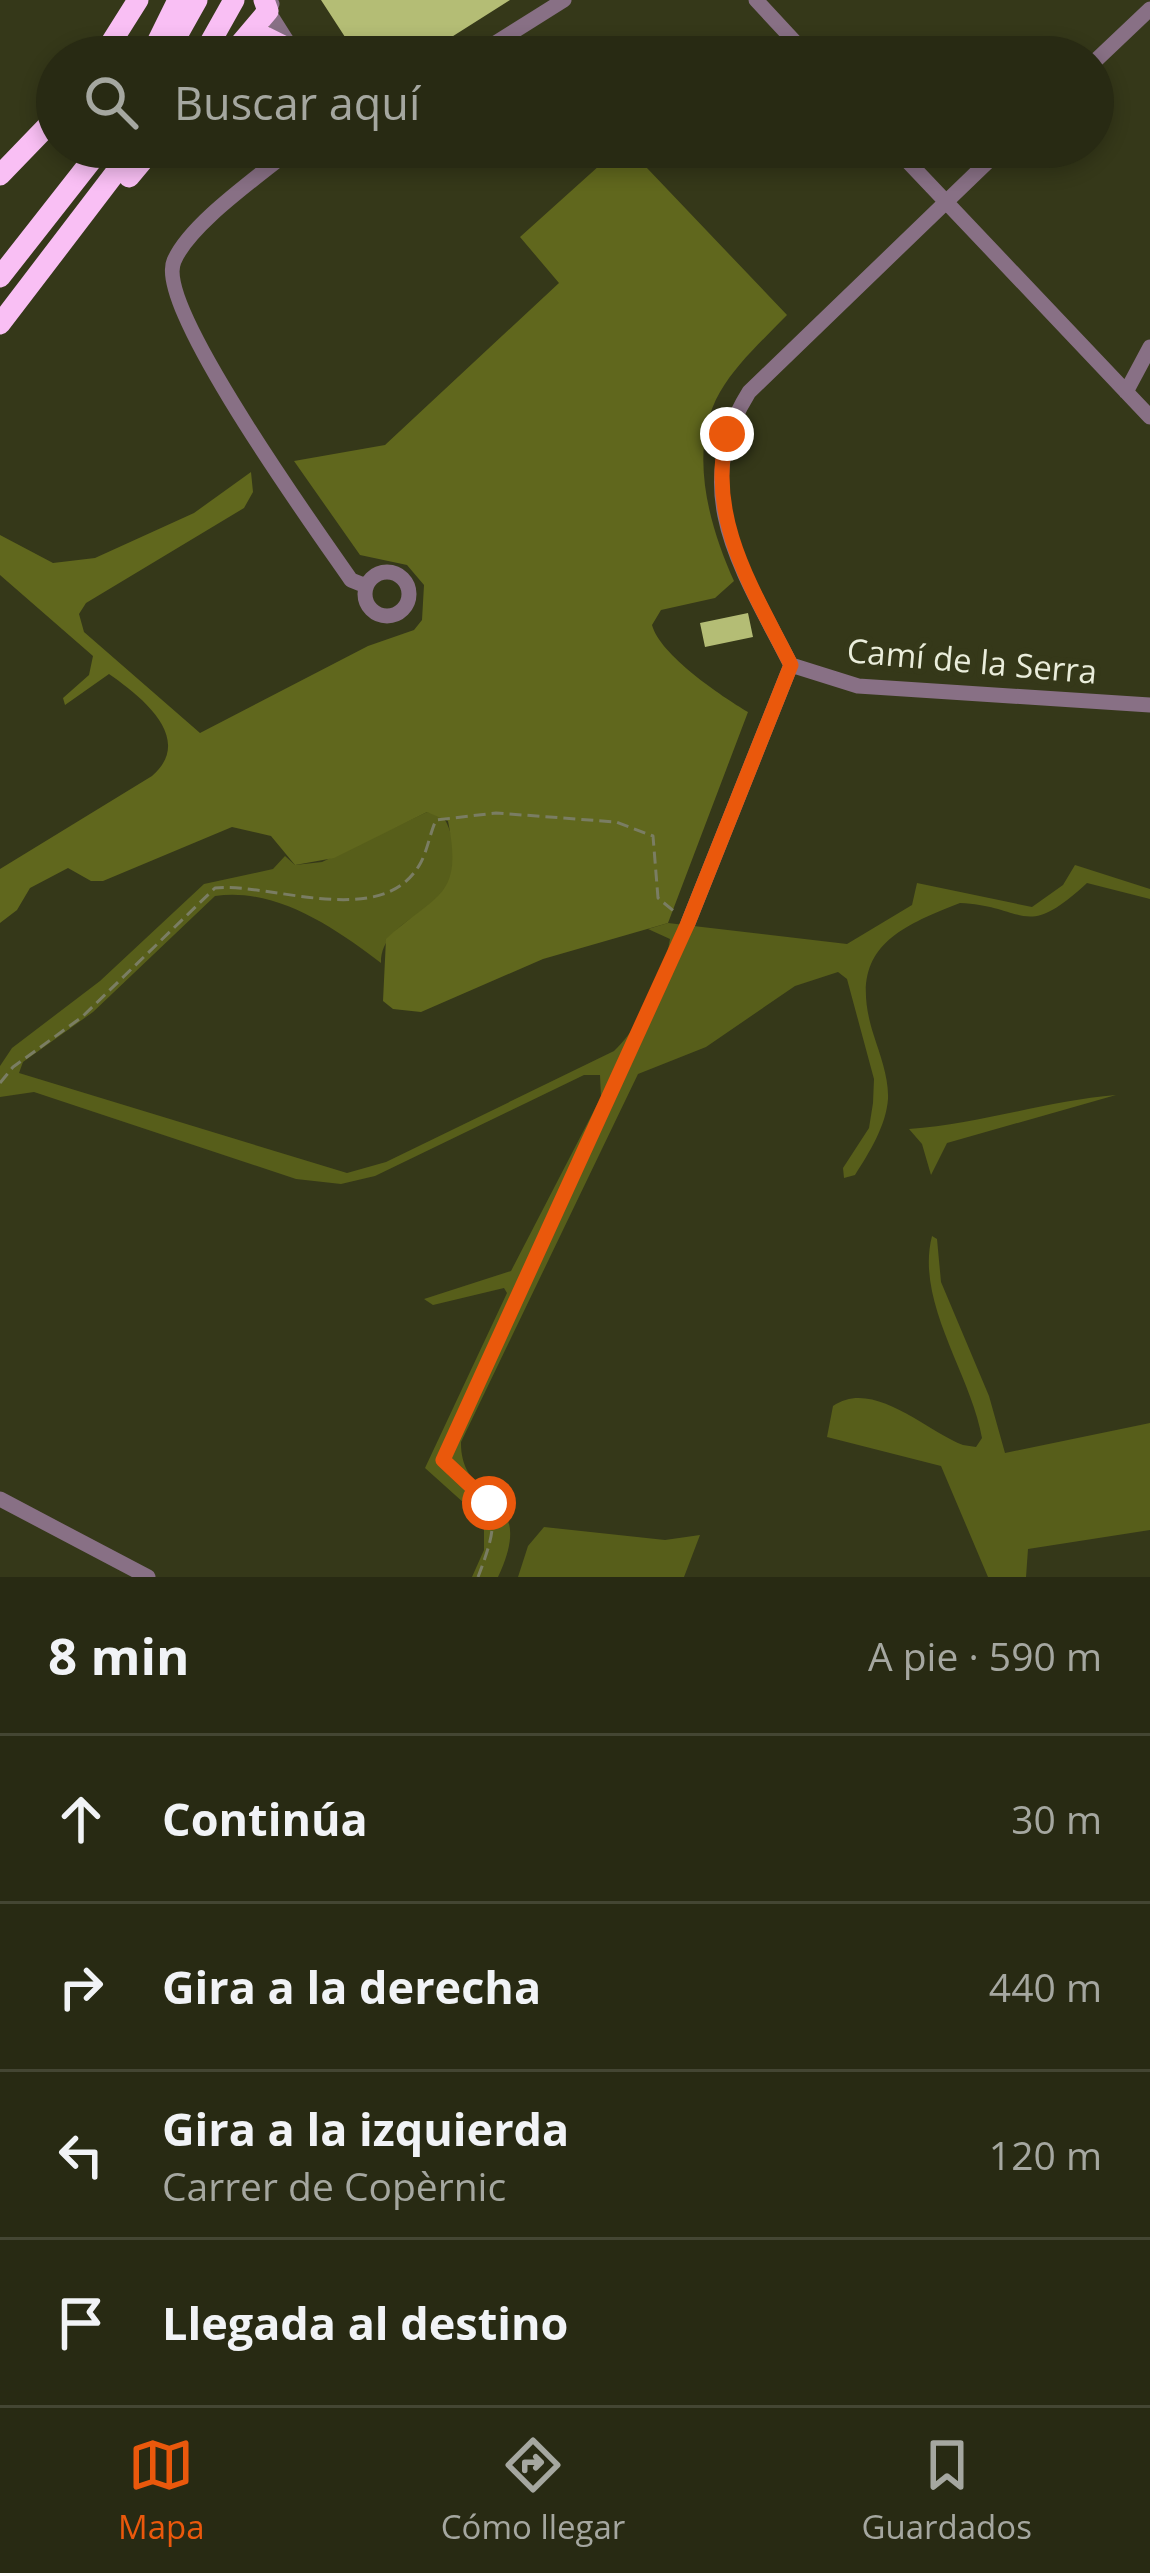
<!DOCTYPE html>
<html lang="es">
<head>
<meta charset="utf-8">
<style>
	body { margin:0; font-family:"Open Sans",sans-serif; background:#30321c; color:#f1f3f6 }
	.stop { position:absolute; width:36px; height:36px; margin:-27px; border:9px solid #ea580c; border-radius:50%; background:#fff }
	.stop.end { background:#ea580c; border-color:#fff; box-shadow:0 3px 12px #0008 }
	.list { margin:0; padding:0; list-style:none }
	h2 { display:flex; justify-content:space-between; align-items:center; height:156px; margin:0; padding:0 48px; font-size:51px }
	h2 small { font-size:39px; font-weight:400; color:#a5a7a0 }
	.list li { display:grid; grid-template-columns:78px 1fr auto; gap:36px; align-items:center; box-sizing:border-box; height:168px; padding:0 48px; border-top:3px solid #444633 }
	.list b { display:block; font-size:45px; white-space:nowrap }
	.list p { margin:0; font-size:39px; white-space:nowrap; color:#a5a7a0 }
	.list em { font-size:39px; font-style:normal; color:#a5a7a0 }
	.icon { flex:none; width:66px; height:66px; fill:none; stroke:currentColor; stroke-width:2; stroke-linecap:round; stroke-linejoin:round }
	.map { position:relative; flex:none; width:1150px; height:1577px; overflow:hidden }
	.search { position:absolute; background:#282a13; box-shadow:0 6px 18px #0003; left:36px; right:36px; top:36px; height:132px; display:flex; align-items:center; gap:30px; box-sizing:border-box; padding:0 42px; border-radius:66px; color:#a5a7a0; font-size:45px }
	.sheet { height:828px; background:#282a13 }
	nav { display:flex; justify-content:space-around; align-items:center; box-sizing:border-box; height:168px; border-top:3px solid #444633; background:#282a13; font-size:33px; color:#a5a7a0 }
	nav a { display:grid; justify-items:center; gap:6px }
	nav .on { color:#ea580c }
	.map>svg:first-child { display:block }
	.green { fill:#575e1a }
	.forest { fill:#60671d }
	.building { fill:#b4bd75 }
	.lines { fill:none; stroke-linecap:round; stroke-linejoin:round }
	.path { stroke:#7a7d63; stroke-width:3; stroke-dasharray:12 6; stroke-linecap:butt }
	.minor { stroke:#887085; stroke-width:15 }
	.highway { stroke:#f9bff4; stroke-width:21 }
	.route { stroke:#ea580c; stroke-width:15 }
	.labels { text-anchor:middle; stroke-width:12; stroke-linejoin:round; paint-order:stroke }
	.street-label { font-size:33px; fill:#eaeddb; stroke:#353819 }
</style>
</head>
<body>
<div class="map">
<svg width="1150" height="1577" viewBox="0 0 1150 1577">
	<rect width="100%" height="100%" fill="#353819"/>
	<path class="green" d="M 427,812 C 443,813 446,819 451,834 C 477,914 381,908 381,963 C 335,928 276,887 215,896 L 93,1012 L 23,1062 L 19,1073 L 347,1173 L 386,1162 L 614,1051 C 640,1027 665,974 670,939 L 648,929 L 668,923 L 847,944 L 912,905 L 917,883 L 1032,907 L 1063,885 L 1075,865 L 1150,889 L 1150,899 L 1087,883 C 1023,942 1028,906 960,903 C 890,930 847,953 874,1036 C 880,1055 889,1078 888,1099 C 886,1126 869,1153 855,1175 L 844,1178 L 843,1168 L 869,1128 L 873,1103 L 874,1079 L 847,979 L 838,972 L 795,986 L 706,1047 L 638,1074 L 461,1442 C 460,1508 540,1488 498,1577 L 472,1577 L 484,1550 L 484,1521 L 425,1468 L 507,1293 L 504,1288 L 433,1305 L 424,1299 L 511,1271 L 601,1097 L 600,1075 L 584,1075 L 375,1176 L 341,1184 L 296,1179 L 34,1092 L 0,1097 L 0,1066 L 12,1048 L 100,981 L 204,884 L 273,869 L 285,856 L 295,865 L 322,862 Z
		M 1116,1095 L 947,1143 L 931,1175 L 922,1144 L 909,1129 C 979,1124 1046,1101 1116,1095 Z
		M 932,1236 L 937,1239 L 941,1282 L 989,1396 L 1005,1453 L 1150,1423 L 1150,1530 L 1028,1549 L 1026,1577 L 988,1577 L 941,1466 L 827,1437 L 833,1406 C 873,1378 926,1431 963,1445 L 976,1447 L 982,1438 C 971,1374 915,1302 932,1236 Z
		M 544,1527 L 665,1540 L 700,1535 L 684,1577 L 518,1577 L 528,1546 Z"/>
	<path class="forest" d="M 620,147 L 627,147 L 787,315 C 764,339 737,363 720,392 C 687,449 709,526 734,581 L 715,598 L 661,610 L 652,625 C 660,655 721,696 748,712 L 668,923 L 543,959 L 421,1012 L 393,1009 L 383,1001 L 386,939 C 435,893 464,900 448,821 L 427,812 L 334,858 L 295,865 L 271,836 L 232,827 L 103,881 L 91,881 L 68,868 L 30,888 L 17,910 L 0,923 L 0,869 L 152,776 C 196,738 139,695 109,674 L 65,705 L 63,698 L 89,675 L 93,656 L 0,575 L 0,535 L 53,563 L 95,558 L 194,513 L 251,472 L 253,492 L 244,508 L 86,603 L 79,614 L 84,632 L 200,733 L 368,646 L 414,630 L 422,620 L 424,585 L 407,565 L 360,555 L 294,461 L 385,445 L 559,283 L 520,237 Z"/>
	<path class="building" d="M 321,0 L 510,0 L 420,57 L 358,57 Z
		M 748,613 L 753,637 L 705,647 L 700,623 Z"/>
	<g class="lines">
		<path class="path" d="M 0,1083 L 13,1067 L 82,1017 L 215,888 C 270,882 382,931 420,864 C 427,852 430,833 436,820 L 496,813 L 616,822 L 653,836 L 658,898 L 676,913
			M 478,1577 C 505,1507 494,1508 443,1459 L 682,934"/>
		<path class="minor" d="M 756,0 L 809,57
			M 272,4 L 268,11 L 292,49
			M 473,57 L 564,0
			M 1093,63 L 1150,9
			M 294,147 C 261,175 190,223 174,261 C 154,306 318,532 351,580 L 366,586
			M 894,147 L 1150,417
			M 1126,392 L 1150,347
			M365 594a22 22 0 1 1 44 0a22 22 0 1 1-44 0Z
			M 791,665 C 744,572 686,492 749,392 L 1003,147
			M 791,665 L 858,686 L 1150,705
			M 688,923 L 791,665
			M 0,1499 L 148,1577"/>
		<path class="highway" d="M 240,44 L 263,36 L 293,51
			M 102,57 L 138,0
			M 150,57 L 178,0
			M 165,57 L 197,0
			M 202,57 L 234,0
			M 229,57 L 268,11 L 264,0
			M 0,175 L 57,116
			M 129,177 L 154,147
			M 0,277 L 102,147
			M 0,324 L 135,147"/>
	</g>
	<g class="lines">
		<path class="route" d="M 489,1503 L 443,1460 L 688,923 L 791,665 C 754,591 706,519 727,434"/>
	</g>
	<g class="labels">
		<g class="street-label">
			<text transform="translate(972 661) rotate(5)" y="12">Camí de la Serra</text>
		</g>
	</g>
</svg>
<div class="stop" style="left:489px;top:1503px"></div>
<div class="stop end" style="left:727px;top:434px"></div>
<div class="search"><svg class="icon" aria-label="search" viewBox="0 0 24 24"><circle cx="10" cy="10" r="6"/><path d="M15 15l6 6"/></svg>Buscar aquí</div>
</div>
<section class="sheet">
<h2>8 min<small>A pie · 590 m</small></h2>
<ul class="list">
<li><svg class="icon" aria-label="ahead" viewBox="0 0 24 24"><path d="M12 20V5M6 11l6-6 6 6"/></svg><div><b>Continúa</b></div><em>30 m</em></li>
<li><svg class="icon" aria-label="right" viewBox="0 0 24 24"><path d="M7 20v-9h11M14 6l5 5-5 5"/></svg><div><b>Gira a la derecha</b></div><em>440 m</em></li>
<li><svg class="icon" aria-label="left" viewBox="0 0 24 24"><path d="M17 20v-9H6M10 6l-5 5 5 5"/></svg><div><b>Gira a la izquierda</b><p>Carrer de Copèrnic</p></div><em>120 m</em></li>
<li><svg class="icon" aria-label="arrive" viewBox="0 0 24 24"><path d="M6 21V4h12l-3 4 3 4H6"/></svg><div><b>Llegada al destino</b></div></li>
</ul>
</section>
<nav>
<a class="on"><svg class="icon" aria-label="map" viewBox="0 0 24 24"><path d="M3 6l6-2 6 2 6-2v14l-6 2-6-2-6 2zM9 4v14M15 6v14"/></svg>Mapa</a>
<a><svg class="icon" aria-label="directions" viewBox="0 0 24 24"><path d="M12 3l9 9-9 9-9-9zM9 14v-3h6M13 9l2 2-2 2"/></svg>Cómo llegar</a>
<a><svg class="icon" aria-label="saved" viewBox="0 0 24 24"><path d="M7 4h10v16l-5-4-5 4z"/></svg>Guardados</a>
</nav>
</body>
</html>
